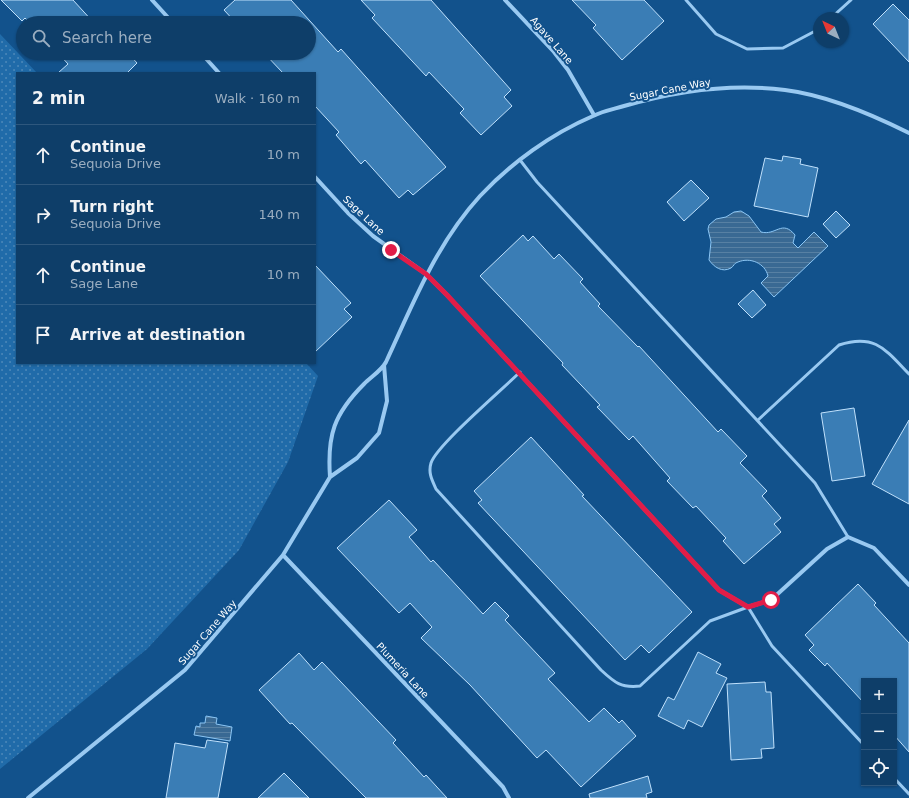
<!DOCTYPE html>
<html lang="en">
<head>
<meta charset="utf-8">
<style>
	body { margin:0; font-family:"DejaVu Sans",sans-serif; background:#1c4971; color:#f1f3f6 }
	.controls { position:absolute; right:12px; bottom:12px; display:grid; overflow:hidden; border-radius:0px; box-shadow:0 1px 3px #0004 }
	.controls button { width:36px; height:36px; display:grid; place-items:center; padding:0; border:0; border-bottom:1px solid #2e577d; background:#0e3e69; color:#f1f3f6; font:20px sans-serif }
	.compass { position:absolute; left:813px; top:12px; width:36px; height:36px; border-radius:50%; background:#0e3e69; box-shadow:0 1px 3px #0004; rotate:317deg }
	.stop { position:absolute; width:12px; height:12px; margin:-9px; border:3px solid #e11d48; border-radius:50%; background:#fff }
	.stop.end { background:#e11d48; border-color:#fff; box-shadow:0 1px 4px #0008 }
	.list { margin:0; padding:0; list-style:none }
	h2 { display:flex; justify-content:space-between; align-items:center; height:52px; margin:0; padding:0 16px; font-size:17px }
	h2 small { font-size:13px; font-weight:400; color:#9baec0 }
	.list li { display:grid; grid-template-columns:26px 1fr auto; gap:12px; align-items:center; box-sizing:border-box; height:60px; padding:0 16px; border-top:1px solid #2e577d }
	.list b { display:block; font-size:15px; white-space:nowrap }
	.list p { margin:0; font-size:13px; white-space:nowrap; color:#9baec0 }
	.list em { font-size:13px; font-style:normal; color:#9baec0 }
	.icon { flex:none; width:22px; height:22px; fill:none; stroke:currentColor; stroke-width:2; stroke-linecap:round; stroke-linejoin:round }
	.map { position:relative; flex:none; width:909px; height:798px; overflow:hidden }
	.search { position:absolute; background:#0e3e69; box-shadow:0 1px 3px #0004; left:16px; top:16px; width:300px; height:44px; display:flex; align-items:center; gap:10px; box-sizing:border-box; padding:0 14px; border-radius:22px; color:#9baec0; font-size:15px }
	.panel { position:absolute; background:#0e3e69; box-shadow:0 1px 3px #0004; left:16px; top:72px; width:300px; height:292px; border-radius:0px }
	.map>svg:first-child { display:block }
	.grass { fill:url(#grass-dots) }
	.water { fill:url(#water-rules); stroke:#8bc6f5 }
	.building { fill:#3a7db5; stroke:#c0e1fc }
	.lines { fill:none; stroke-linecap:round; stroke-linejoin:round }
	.service { stroke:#99c9f1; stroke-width:3 }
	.minor { stroke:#99c9f1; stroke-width:4 }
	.route { stroke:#e11d48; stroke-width:5 }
	.labels { text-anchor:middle; stroke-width:4; stroke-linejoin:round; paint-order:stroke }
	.street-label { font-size:10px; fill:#fff; stroke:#12528c }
</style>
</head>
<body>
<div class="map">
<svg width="909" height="798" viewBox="0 0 909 798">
	<defs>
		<pattern id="grass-dots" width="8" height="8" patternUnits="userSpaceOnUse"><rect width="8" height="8" fill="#206ba9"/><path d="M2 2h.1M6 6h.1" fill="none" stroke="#4d89ba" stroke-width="1.8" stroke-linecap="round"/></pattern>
		<pattern id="water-rules" width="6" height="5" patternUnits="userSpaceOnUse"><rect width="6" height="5" fill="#396993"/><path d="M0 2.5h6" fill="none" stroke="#5780a3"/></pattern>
	</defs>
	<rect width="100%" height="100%" fill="#12528c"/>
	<path class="grass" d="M 0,34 L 37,73 L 17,73 L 17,363 L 306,363 L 318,376 L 288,462 L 239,550 L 147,649 L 0,769 Z"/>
	<path class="water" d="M 741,211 L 749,216 L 761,232 C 776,236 782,219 795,235 L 793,243 L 798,248 L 814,232 L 828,246 L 774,297 L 761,283 L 768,276 C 765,263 750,257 738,262 C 734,263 734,266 731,268 C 722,273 714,267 709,260 L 711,242 L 708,229 L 709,225 L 716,219 L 726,217 L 734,212 Z
		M 206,716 L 217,718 L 216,724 L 232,727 L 230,741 L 194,735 L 196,726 L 200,727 L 200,723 L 205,723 Z"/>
	<path class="building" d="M 1,0 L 73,0 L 94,23 L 30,23 L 25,18 L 22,21 Z
		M 235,0 L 291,0 L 338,52 L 341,49 L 446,167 L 413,195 L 408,190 L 399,198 L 365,160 L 361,164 L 336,135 L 339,132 L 315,106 L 315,73 L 283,73 L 264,53 L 309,53 L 309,23 L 236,23 L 224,10 Z
		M 361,0 L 431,0 L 511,90 L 504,97 L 512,106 L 481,135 L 460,113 L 464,109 L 429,72 L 426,76 L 372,18 L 375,15 Z
		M 572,0 L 644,0 L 664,21 L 622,60 L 593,28 L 596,25 Z
		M 893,4 L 909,20 L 909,62 L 873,24 Z
		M 58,53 L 128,53 L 137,63 L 127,73 L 58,73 L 68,64 Z
		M 783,156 L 801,159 L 800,164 L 818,168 L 808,217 L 754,206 L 765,158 L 782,161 Z
		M 691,180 L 709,198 L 684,221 L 667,202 Z
		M 836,211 L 850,225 L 836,238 L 823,224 Z
		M 523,235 L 528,241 L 533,236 L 554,259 L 559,254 L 583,279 L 580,282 L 600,304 L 598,306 L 638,347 L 639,346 L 718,432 L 721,429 L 747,456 L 740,463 L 767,491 L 762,496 L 781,518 L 774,524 L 781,532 L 744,564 L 723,541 L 726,538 L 696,506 L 693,508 L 667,481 L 670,478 L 633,436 L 629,440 L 597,407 L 600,405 L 562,365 L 563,363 L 480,276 Z
		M 315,265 L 351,303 L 344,309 L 352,317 L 315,352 Z
		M 753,290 L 766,305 L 752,318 L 738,304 Z
		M 854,408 L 865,476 L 832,481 L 821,413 Z
		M 909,420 L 909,504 L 872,484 Z
		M 531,437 L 584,495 L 582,496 L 692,612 L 649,653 L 641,645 L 625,660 L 478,503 L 482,500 L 474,491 Z
		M 389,500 L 417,530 L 409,537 L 431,562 L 433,560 L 483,614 L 495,602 L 509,616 L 505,620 L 555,673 L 548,679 L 589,722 L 604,708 L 619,723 L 622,720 L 636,736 L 581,787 L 546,750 L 537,758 L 470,685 L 421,638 L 432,627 L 410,603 L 399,613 L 337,548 Z
		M 858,584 L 876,603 L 874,605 L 909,643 L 909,752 L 894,735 L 894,681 L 864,681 L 864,703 L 827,663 L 825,666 L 809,650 L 814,645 L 805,635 Z
		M 698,652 L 721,664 L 716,673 L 727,678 L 702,727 L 688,720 L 684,729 L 658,716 L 668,697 L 674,700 Z
		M 299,653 L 314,670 L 322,662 L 396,740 L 393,743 L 424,777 L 426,775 L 447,798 L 366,798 L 292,723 L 290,724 L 259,690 Z
		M 765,682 L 766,692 L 771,692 L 774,748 L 761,749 L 762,758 L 731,760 L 727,684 Z
		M 207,740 L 228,743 L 218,798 L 166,798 L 175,743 L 205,748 Z
		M 284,773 L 309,798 L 258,798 Z
		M 648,776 L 652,792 L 646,794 L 647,798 L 590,798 L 589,794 Z"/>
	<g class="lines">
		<path class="service" d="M 686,0 L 716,34 L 747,49 L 783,48 L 819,29
			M 831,18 L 851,0
			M 520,160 L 537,182 L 815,483 L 848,537
			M 520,372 C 503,389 437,445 431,463 C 428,473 432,480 436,489 L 601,670 C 615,683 621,688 640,686 L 710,621 L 748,607 L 772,646 L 864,745
			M 758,420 L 839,345 C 875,333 886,350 909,374
			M 894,778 L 909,794"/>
		<path class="minor" d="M 152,0 L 173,23
			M 505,0 L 554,52 L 568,70 L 594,115
			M 201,53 L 219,73
			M 315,177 L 348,213 L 373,236 L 426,274 L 447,295 L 719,590 L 748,607 L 771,600 L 827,549 L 848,537 L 874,548 L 909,585
			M 330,477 C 327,435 334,414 364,384 C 371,377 382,370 386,362 C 413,304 436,244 480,196 C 511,163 551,134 593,116 C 603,111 614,109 624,106 C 676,91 731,83 785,90 C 825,95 873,115 909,133
			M 283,555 L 503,787 L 509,798
			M 28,798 L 185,670 L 283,555 L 330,477 L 357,458 L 379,433 L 387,401 L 384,365"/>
	</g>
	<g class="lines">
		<path class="route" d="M 391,250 L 426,274 L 447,295 L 719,590 L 748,607 L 771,600"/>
	</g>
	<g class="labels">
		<g class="street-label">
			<text transform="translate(552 40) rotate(49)" y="4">Agave Lane</text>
			<text transform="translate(670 89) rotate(-11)" y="4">Sugar Cane Way</text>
			<text transform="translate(364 215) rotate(43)" y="4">Sage Lane</text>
			<text transform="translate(207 632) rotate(-49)" y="4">Sugar Cane Way</text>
			<text transform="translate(403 670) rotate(47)" y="4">Plumeria Lane</text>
		</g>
	</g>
</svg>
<div class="controls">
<button>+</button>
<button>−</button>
<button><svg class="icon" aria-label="locate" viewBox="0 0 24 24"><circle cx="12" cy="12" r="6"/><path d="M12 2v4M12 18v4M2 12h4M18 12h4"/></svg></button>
</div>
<svg class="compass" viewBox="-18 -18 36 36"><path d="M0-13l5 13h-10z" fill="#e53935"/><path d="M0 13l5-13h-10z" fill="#9baec0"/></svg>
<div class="stop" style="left:771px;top:600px"></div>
<div class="stop end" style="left:391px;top:250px"></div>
<div class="search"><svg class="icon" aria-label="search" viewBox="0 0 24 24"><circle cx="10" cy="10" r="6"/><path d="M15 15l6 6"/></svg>Search here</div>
<section class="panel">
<h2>2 min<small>Walk · 160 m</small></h2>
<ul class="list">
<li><svg class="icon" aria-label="ahead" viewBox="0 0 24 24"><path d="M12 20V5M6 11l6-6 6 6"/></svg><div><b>Continue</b><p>Sequoia Drive</p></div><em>10 m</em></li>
<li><svg class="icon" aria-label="right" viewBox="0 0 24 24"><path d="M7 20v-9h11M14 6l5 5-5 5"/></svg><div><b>Turn right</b><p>Sequoia Drive</p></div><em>140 m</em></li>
<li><svg class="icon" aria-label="ahead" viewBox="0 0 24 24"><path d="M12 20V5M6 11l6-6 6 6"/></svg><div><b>Continue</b><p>Sage Lane</p></div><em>10 m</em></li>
<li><svg class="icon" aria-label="arrive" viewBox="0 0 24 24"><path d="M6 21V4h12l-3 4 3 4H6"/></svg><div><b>Arrive at destination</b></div></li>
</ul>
</section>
</div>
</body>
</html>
